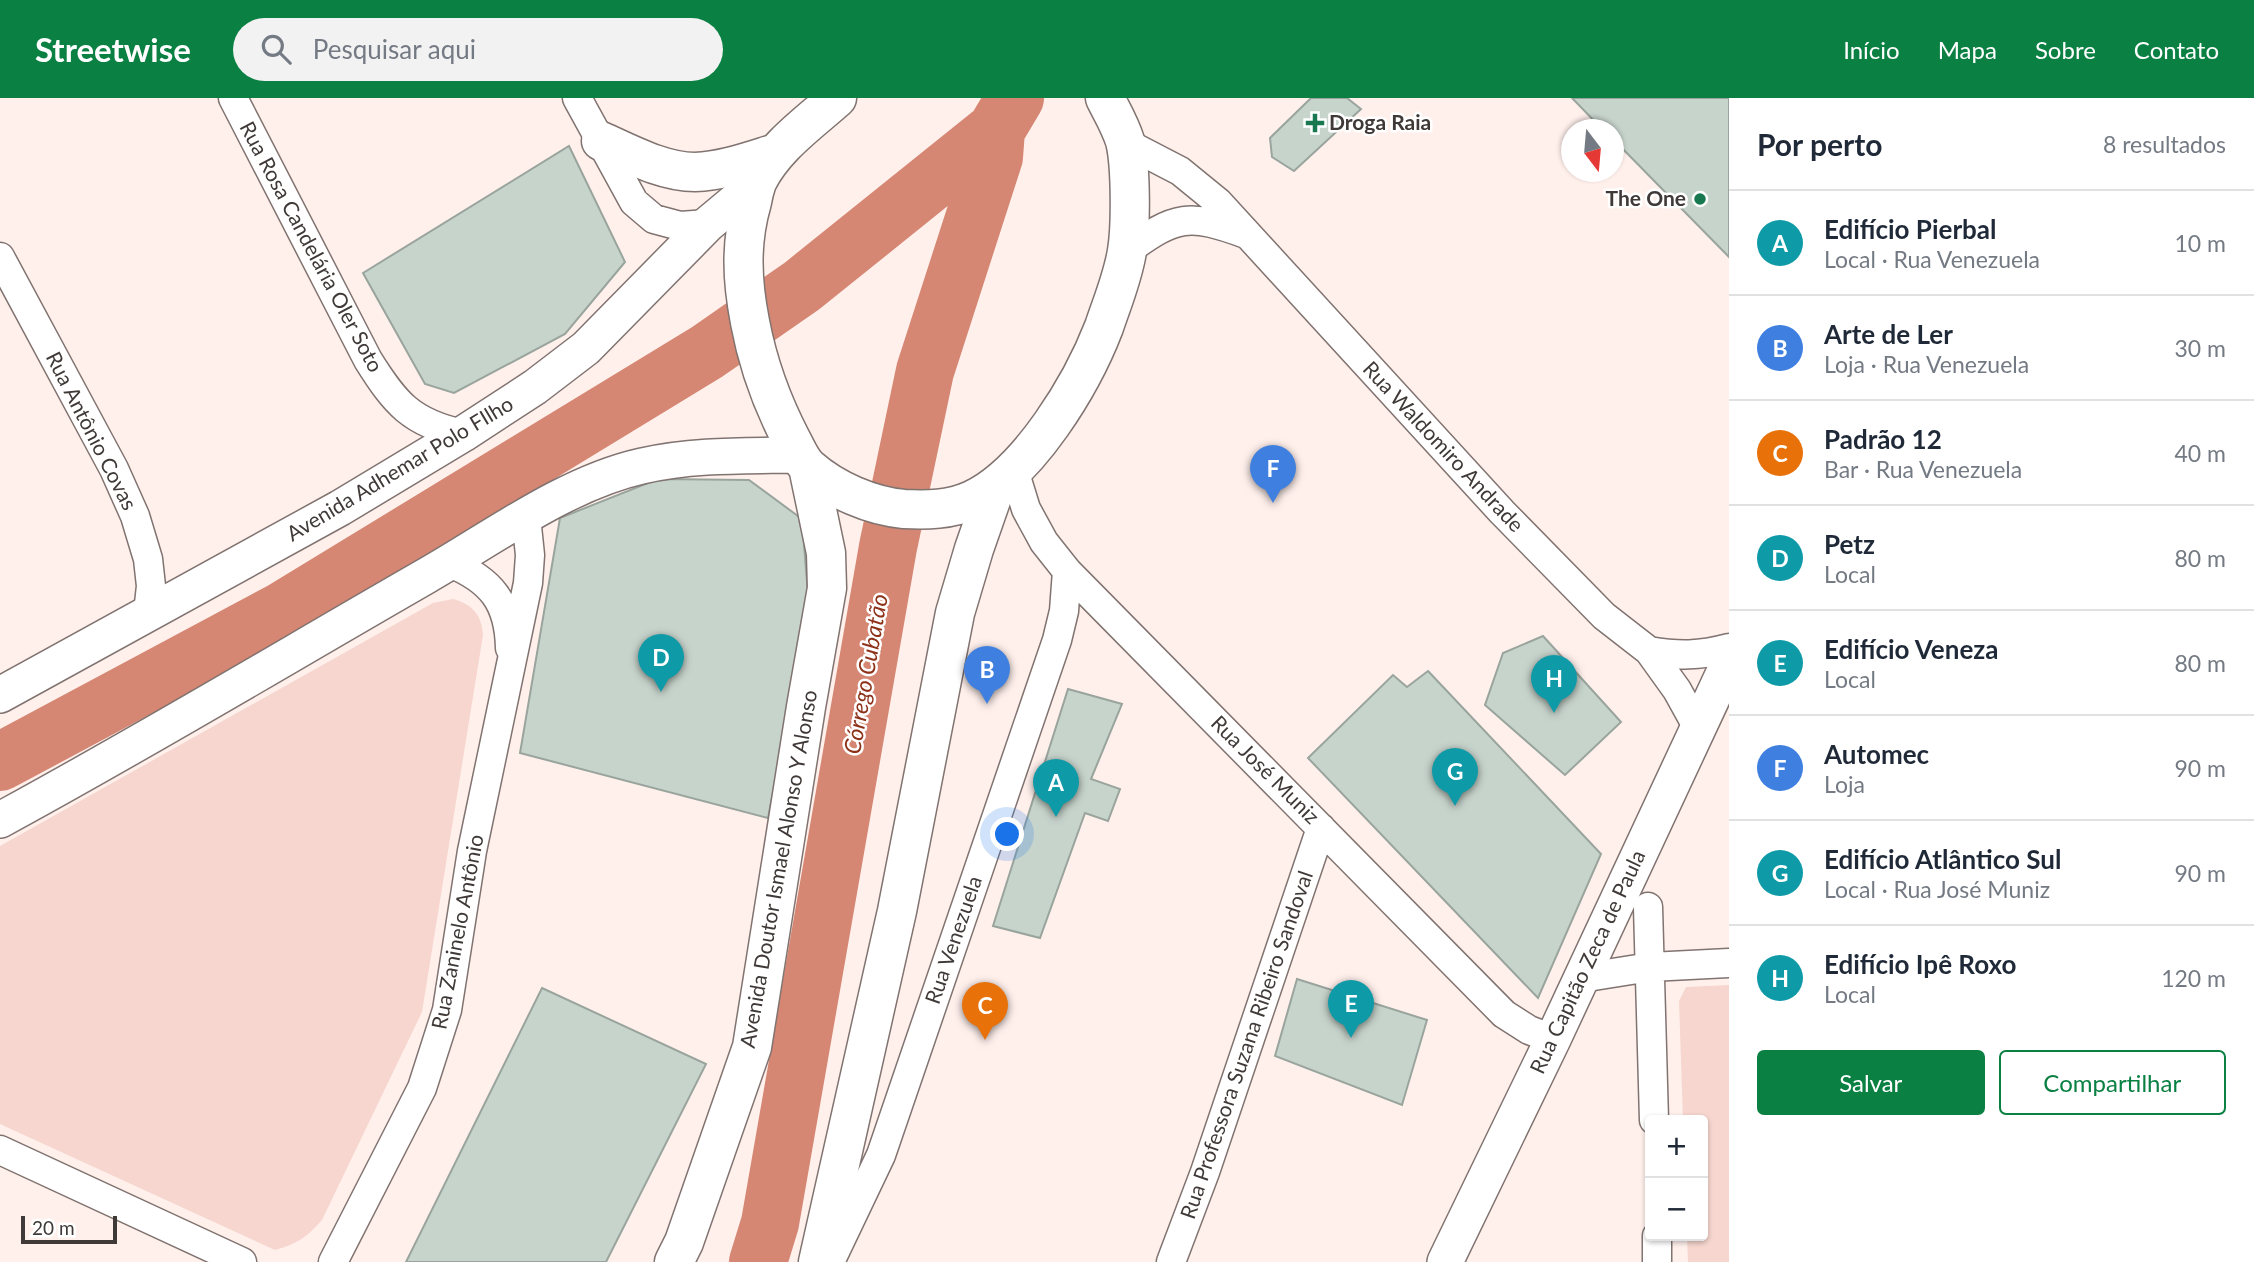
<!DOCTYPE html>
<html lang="pt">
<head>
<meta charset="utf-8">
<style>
	body { margin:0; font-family:Lato,sans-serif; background:#f2f2f3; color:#1f2937 }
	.controls { position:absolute; right:21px; bottom:21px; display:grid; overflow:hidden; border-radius:7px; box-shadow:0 2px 5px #0004 }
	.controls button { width:63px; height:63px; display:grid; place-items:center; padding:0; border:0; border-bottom:2px solid #e0e1e3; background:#fff; color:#1f2937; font:35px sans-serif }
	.compass { position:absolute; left:1561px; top:21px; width:63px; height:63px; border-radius:50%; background:#fff; box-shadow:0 2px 5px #0004; rotate:164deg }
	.scale { position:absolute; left:21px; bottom:18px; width:96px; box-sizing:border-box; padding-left:7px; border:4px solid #3f3937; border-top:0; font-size:19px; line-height:24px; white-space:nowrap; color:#3f3937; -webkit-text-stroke:5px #fff; paint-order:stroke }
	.you { position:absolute; left:1008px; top:737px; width:24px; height:24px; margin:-18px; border:5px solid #fff; border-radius:50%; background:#1a73e8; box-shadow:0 0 0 10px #1a73e833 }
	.badge { display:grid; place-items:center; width:46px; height:46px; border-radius:50%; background:#0b8043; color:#fff; font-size:23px; font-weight:700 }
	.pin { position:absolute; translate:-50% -58px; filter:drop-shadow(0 2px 4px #0008) }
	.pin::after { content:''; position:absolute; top:37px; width:24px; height:21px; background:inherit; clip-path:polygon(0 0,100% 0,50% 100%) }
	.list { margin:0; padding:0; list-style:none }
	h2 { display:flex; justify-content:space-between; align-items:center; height:91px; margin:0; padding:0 28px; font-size:30px }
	h2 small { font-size:23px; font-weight:400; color:#747a83 }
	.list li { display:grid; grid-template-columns:46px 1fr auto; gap:21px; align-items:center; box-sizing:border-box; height:105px; padding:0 28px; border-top:2px solid #e0e1e3 }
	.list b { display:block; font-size:26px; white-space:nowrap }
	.list p { margin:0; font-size:23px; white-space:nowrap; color:#747a83 }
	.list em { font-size:23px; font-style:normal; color:#747a83 }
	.actions { display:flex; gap:14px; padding:21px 28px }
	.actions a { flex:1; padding:16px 0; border:2px solid #0b8043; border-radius:7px; text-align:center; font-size:24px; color:#0b8043 }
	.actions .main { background:#0b8043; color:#fff }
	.icon { flex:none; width:38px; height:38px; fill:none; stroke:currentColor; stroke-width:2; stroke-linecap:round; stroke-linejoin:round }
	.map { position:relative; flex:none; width:1729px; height:1164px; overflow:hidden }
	header { display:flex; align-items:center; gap:42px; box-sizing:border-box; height:98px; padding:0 35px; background:#0b8043; color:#fff }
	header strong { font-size:33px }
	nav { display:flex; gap:38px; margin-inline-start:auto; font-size:24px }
	.search { width:490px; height:63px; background:#f2f2f3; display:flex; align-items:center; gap:18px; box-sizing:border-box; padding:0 24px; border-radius:38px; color:#747a83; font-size:26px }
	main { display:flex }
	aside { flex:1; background:#fff }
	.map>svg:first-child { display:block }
	.green { fill:#f6d6ce }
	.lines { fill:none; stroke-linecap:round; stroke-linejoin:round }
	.river { stroke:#d58773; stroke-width:58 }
	.building { fill:#c7d4cc; stroke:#99a49d; stroke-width:2 }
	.minor-casing { stroke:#807370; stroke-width:31 }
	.tertiary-casing { stroke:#807370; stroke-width:38 }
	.primary-casing { stroke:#807370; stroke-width:41 }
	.minor { stroke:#fff; stroke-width:28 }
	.tertiary { stroke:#fff; stroke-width:35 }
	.primary { stroke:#fff; stroke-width:38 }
	.poi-dot { fill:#18784f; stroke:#fff; stroke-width:2.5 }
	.labels { text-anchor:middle; stroke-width:5; stroke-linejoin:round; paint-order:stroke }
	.poi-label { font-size:21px; font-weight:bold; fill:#3f3937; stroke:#fff; text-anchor:start }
	.street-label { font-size:21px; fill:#3f3937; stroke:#fff }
	.water-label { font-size:23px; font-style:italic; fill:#8d3119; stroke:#fff }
</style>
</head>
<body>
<header>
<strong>Streetwise</strong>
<div class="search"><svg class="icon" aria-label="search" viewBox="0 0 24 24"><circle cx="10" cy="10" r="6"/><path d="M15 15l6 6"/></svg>Pesquisar aqui</div>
<nav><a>Início</a><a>Mapa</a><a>Sobre</a><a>Contato</a></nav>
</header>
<main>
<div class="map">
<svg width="1729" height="1164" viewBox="0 0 1729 1164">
	<rect width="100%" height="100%" fill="#fff0ec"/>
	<path class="green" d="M 453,501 C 472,506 482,517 483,537 L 422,914 L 322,1122 C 307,1139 297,1146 275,1152 L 0,1026 L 0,748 L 433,505 Z
		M 1729,887 L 1729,1164 L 1688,1164 L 1687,1138 L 1703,1138 L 1703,1022 L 1683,1022 L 1679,903 L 1686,889 Z"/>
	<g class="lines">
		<path class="river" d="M 0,664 L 282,513 L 707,254 L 802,188 L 996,32
			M 758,1164 L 770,1125 L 888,449 L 925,273 L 994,59 L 996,32 L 1015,0"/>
	</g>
	<path class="building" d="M 1311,0 L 1347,0 L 1361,11 L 1294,73 L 1272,59 L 1270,40 Z
		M 1572,0 L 1729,0 L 1729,159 L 1614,42 L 1614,32 L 1603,32 Z
		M 569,48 L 625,164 L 565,236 L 454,295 L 425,286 L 363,175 Z
		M 658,381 L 749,382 L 802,421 L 810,522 L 805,534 L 768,720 L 520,655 L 560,420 Z
		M 1543,538 L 1621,624 L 1565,677 L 1485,607 L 1503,555 Z
		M 1428,573 L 1601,756 L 1538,900 L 1308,660 L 1393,577 L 1407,589 Z
		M 1068,591 L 1122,606 L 1091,681 L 1120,691 L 1108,723 L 1085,715 L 1040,840 L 993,828 Z
		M 1297,881 L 1427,922 L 1402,1007 L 1275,958 Z
		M 542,890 L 706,966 L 606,1164 L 406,1164 Z"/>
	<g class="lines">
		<g class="minor-casing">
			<path id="minor" d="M 233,0 L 368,262 C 395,305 411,325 463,336
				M 577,0 L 634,104 L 654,121 L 680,128 L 708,126
				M 1126,45 L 1180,73 L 1218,104 L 1502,414 L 1604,518 L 1649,553 L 1677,592 L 1698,630
				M 1127,153 C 1176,117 1189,115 1246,136
				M 0,159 L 114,371 L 135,418 L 148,461 L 151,488 L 148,515
				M 1014,372 L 1026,411 L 1044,444 L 1067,473 L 1504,916 L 1529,932 L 1553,941
				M 450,465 C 491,482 509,504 510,550
				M 1649,553 C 1679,558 1699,558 1729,550
				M 1648,809 L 1654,1022
				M 1581,880 L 1650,869 L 1729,865
				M 0,1052 L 242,1164
				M 1657,1138 L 1657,1164
				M 333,1164 L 422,990 L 447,912 L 472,753 L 528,485 L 530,457 L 526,419
				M 830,1164 L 881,1057 L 1057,542 L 1064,513 L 1067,473
				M 1171,1164 L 1205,1074 L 1321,730"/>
		</g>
		<g class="tertiary-casing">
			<path id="tertiary" d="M 0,597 L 340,410 L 463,336 L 535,289 L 586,250 L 708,126 L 757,85
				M 0,722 C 144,644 285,559 426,478 C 494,439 566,385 642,368 C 694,356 747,358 800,357
				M 1445,1164 L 1553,941 L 1729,564"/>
		</g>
		<g class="primary-casing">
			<path id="primary" d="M 837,0 C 809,25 774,49 757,84 C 755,90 753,98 752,104 C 740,145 742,183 750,224 C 758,267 772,305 792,343 C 797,352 801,363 809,370 C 834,392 871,408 904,411 C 927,412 950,412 972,402 C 1029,375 1082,286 1104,229 C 1112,205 1123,179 1127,153 C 1131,129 1131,67 1125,43 C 1120,27 1112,14 1105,0
				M 601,43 C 630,56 663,74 695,74 C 723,73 750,63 776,55
				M 674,1164 L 684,1144 L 752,949 L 806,609 L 827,490 L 826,455 L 808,369
				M 818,1164 L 897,813 L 955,515 L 974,451 L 996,388"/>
		</g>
		<use href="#minor" class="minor"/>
		<use href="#tertiary" class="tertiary"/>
		<use href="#primary" class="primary"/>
	</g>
	<g class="poi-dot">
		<path d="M1311.5 14.5h7v7h7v7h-7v7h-7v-7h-7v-7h7z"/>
		<circle cx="1700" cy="101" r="7"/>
	</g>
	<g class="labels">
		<g class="poi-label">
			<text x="1329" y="32">Droga Raia</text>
			<text x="1686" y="108" text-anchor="end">The One</text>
		</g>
		<g class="street-label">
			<text transform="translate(311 149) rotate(62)" y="7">Rua Rosa Candelária Oler Soto</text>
			<text transform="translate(91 333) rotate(63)" y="7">Rua Antônio Covas</text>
			<text transform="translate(1443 349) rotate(47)" y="7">Rua Waldomiro Andrade</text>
			<text transform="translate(400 371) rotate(-31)" y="7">Avenida Adhemar Polo FIlho</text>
			<text transform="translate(1265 672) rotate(45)" y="7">Rua José Muniz</text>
			<text transform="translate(779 771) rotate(-80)" y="7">Avenida Doutor Ismael Alonso Y Alonso</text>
			<text transform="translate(458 834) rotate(-79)" y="7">Rua Zaninelo Antônio</text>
			<text transform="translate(954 842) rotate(-71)" y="7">Rua Venezuela</text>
			<text transform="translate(1588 864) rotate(-65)" y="7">Rua Capitão Zeca de Paula</text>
			<text transform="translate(1247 947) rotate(-71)" y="7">Rua Professora Suzana Ribeiro Sandoval</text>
		</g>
		<g class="water-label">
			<text transform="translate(866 576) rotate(-80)" y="8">Córrego Cubatão</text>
		</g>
	</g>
</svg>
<div class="controls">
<button>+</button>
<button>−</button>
</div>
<svg class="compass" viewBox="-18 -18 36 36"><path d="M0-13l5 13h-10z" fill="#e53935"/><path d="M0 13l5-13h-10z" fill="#747a83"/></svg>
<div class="scale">20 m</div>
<div class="you"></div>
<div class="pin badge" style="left:1056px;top:719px;background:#0f9aa8">A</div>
<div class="pin badge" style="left:987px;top:606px;background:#3f7fe0">B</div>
<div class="pin badge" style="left:985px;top:942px;background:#e8710a">C</div>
<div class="pin badge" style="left:661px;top:594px;background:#0f9aa8">D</div>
<div class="pin badge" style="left:1351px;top:940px;background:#0f9aa8">E</div>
<div class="pin badge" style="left:1273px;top:405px;background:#3f7fe0">F</div>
<div class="pin badge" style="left:1455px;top:708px;background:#0f9aa8">G</div>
<div class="pin badge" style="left:1554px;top:615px;background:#0f9aa8">H</div>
</div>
<aside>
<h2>Por perto<small>8 resultados</small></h2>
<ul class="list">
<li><span class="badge" style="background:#0f9aa8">A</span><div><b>Edifício Pierbal</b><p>Local · Rua Venezuela</p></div><em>10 m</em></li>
<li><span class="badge" style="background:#3f7fe0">B</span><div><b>Arte de Ler</b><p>Loja · Rua Venezuela</p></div><em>30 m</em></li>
<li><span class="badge" style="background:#e8710a">C</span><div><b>Padrão 12</b><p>Bar · Rua Venezuela</p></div><em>40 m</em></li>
<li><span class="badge" style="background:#0f9aa8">D</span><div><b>Petz</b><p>Local</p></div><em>80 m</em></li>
<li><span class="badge" style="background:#0f9aa8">E</span><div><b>Edifício Veneza</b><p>Local</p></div><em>80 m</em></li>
<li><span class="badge" style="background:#3f7fe0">F</span><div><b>Automec</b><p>Loja</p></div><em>90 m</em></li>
<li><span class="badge" style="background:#0f9aa8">G</span><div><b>Edifício Atlântico Sul</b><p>Local · Rua José Muniz</p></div><em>90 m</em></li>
<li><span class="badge" style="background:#0f9aa8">H</span><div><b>Edifício Ipê Roxo</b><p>Local</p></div><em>120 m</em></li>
</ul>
<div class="actions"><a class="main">Salvar</a><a>Compartilhar</a></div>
</aside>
</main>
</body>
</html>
